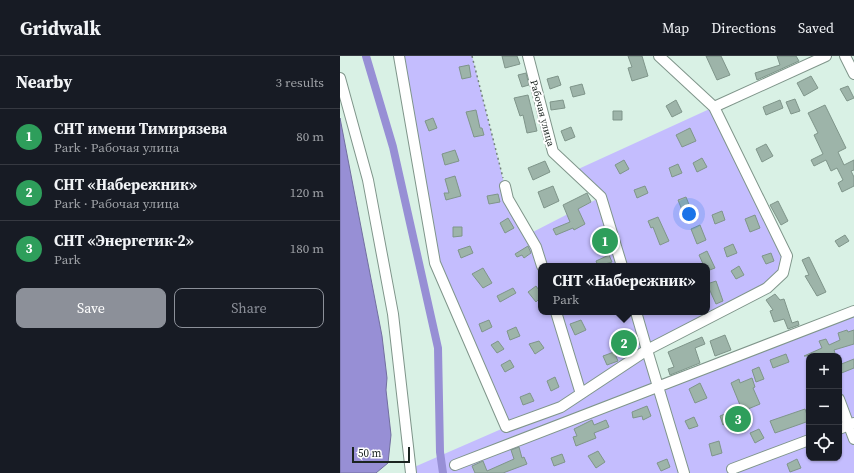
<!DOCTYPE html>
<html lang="en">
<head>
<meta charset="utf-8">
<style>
	body { margin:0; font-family:"Source Serif 4",serif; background:#20242c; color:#f1f3f6 }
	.controls { position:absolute; right:12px; bottom:12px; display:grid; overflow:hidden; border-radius:8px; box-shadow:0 1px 3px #0004 }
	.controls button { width:36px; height:36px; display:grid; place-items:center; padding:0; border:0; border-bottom:1px solid #363941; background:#171b24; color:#f1f3f6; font:20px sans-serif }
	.scale { position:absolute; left:12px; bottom:10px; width:58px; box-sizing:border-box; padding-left:4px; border:2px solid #1b2420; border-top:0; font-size:11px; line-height:14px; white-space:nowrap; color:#1b2420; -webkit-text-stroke:3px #fff; paint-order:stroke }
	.you { position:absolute; left:349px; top:158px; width:14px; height:14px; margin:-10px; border:3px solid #fff; border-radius:50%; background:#1a73e8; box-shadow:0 0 0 6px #1a73e833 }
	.badge { display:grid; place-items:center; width:26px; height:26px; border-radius:50%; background:#8c9099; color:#fff; font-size:13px; font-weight:700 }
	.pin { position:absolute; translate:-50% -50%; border:2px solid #fff; box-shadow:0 1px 4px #0006 }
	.popup { position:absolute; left:198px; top:207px; width:172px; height:52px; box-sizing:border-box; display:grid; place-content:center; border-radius:8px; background:#171b24; filter:drop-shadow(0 1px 3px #0005); font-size:13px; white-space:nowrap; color:#9ea1a6 }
	.popup b { font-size:15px; color:#f1f3f6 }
	.popup::after { content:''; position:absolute; left:50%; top:100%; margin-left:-8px; border:8px solid transparent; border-top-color:#171b24 }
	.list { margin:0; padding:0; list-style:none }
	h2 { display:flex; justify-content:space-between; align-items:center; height:52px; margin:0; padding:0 16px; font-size:17px }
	h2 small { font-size:13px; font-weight:400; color:#9ea1a6 }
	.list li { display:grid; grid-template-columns:26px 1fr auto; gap:12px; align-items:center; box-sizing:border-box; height:56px; padding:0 16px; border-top:1px solid #363941 }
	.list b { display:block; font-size:15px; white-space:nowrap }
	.list p { margin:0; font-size:13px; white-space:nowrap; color:#9ea1a6 }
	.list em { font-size:13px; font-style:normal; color:#9ea1a6 }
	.actions { display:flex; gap:8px; padding:12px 16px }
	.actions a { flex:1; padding:9px 0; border:1px solid #8c9099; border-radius:8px; text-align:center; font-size:14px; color:#8c9099 }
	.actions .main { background:#8c9099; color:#fff }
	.icon { flex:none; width:22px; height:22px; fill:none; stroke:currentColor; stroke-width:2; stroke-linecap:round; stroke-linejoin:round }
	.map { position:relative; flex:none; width:514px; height:417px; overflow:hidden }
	header { display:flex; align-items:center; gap:24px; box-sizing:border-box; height:56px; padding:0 20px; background:#171b24; border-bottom:1px solid #363941 }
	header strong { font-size:19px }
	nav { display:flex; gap:22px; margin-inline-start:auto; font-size:14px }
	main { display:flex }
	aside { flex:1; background:#171b24 }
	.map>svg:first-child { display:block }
	.green { fill:#c4bdfe; fill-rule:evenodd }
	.water { fill:#978fd5; stroke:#726f9f }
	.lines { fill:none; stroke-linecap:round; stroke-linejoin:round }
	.canal { stroke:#978fd5; stroke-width:8 }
	.building { fill:#9db4a9; stroke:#7f958a }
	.minor-casing { stroke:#7f958a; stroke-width:12 }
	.path { stroke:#72827a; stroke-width:1.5; stroke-dasharray:2 3; stroke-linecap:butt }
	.minor { stroke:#fff; stroke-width:10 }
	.labels { text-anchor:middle; stroke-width:4; stroke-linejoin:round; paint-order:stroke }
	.street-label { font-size:10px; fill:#1b2420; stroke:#fff }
</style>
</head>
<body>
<header>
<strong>Gridwalk</strong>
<nav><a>Map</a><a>Directions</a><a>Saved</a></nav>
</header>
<main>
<aside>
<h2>Nearby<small>3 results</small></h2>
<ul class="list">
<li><span class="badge" style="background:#2e9e5b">1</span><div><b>СНТ имени Тимирязева</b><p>Park · Рабочая улица</p></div><em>80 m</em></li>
<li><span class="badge" style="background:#2e9e5b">2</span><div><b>СНТ «Набережник»</b><p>Park · Рабочая улица</p></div><em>120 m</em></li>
<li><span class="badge" style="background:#2e9e5b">3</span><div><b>СНТ «Энергетик-2»</b><p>Park</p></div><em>180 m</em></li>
</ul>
<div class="actions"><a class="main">Save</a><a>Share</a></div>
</aside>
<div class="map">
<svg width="514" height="417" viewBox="0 0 514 417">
	<rect width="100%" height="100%" fill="#d9f1e5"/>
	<path class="green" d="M 59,0 L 132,0 L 168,143 L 189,178 L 261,141 L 234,115 L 374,51 L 447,200 L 443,217 L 427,232 L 307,294 L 318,331 L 514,255 L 514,417 L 72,417 L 72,412 L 166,371 L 95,207 ZM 201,210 L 367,210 L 367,256 L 201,256 ZM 469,300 L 499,300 L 499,402 L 469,402 Z"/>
	<path class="water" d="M 0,62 L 42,280 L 47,322 L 46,334 L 51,379 L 48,407 L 36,417 L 0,417 Z"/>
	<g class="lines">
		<path class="canal" d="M 26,0 L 53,91 L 98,292 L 100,396 L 103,417"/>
	</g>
	<path class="building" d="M 162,0 L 177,0 L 180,8 L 165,12 Z
		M 288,0 L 302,0 L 308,20 L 292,25 L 288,12 L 292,11 Z
		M 366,0 L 381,0 L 390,19 L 377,24 Z
		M 437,0 L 456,0 L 459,5 L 417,24 L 415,17 L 440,9 Z
		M 129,9 L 131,21 L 122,23 L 119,11 Z
		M 186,17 L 189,29 L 182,31 L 178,19 Z
		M 218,20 L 221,29 L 210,33 L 207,23 Z
		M 471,20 L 478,32 L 464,40 L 457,27 Z
		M 242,28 L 245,38 L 233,41 L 230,31 Z
		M 508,30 L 514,42 L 507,45 L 500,33 Z
		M 188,39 L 197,75 L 187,77 L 183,59 L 180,60 L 174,42 Z
		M 455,43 L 460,55 L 451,58 L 446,46 Z
		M 223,44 L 225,52 L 211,54 L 210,46 Z
		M 336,44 L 342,56 L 332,61 L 326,50 Z
		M 440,44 L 443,52 L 426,59 L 423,51 Z
		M 485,49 L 506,92 L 498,96 L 504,109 L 514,104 L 514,114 L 511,115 L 514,121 L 514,130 L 502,136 L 498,127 L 503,124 L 497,112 L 491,115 L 486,104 L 474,110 L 471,104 L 483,98 L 474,79 L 478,77 L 468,57 Z
		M 136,54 L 140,72 L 142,72 L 144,79 L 134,81 L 126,56 Z
		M 273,55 L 282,55 L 282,64 L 273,64 Z
		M 93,62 L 97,72 L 89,75 L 85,65 Z
		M 231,71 L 235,81 L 225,85 L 221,75 Z
		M 350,72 L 356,85 L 342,91 L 336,79 Z
		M 426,88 L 433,100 L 422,106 L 416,93 Z
		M 115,94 L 119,105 L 105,109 L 102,98 Z
		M 362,102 L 367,111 L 357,116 L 353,107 Z
		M 284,104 L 289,113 L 280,118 L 275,109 Z
		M 205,105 L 210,116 L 193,124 L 188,112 Z
		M 338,108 L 342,117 L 332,121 L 329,112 Z
		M 115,120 L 121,140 L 106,144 L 104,137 L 109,137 L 105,123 Z
		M 213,130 L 219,145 L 204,152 L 198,136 Z
		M 305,130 L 308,137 L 297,142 L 294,134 Z
		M 247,137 L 251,146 L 238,153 L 245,168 L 234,174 L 233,172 L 216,179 L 213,173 L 230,166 L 223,149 Z
		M 158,138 L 160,146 L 149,148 L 147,140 Z
		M 346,141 L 350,151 L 342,154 L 338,144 Z
		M 438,145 L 448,165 L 441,169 L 430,149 Z
		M 382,155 L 385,164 L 375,168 L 372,159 Z
		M 415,159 L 420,172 L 410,176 L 405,163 Z
		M 318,161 L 329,185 L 320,189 L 313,171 L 311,172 L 308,165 Z
		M 168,162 L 174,172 L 165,177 L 160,167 Z
		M 360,169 L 366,184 L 357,188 L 351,173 Z
		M 113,171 L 122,171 L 122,180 L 113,181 Z
		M 505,179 L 509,185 L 499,191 L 495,185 Z
		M 393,188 L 397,197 L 387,201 L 384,192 Z
		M 130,190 L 133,197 L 121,202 L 118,194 Z
		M 188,190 L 191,197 L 184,202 L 182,199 L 177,201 L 175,198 Z
		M 367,195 L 375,212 L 367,215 L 367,210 L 364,210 L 359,199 Z
		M 431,197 L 434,205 L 426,208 L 422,200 Z
		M 269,199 L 272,206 L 258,210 L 256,205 Z
		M 469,201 L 486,236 L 477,240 L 465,220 L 469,219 L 462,204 Z
		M 399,210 L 404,219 L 396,223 L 391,215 Z
		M 143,212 L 152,227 L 143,232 L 132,218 Z
		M 376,225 L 383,245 L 376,248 L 367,228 Z
		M 196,230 L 201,237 L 201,241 L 196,246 L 188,236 Z
		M 173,232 L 176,237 L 160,246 L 157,240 Z
		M 435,238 L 440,244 L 444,243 L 452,267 L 458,265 L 459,269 L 448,273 L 444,263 L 434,266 L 430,255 L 433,254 L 426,244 Z
		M 149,264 L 152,271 L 142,276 L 139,268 Z
		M 241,264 L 246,274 L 235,279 L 230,268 Z
		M 176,271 L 180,280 L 170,284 L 167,275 Z
		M 507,274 L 508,276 L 514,274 L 514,288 L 494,294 L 496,300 L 464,300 L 482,292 L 479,285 L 486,283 L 489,289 L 500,284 L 498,277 Z
		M 385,279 L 391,294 L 375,300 L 370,285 Z
		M 362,281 L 365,288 L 355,292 L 360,307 L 330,319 L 328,313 L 334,311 L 328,296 Z
		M 158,285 L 164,293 L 157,297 L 151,289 Z
		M 199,285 L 204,292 L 195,298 L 189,288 Z
		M 274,296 L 278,305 L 267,309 L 263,300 Z
		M 446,298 L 449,306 L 433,312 L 430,304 Z
		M 514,303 L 514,312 L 499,318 L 499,309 Z
		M 170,304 L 174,311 L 165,316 L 161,309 Z
		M 419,311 L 424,323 L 416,326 L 412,314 Z
		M 215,321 L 219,331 L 211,335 L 207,325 Z
		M 412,322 L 415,331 L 413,332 L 420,348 L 408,353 L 410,360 L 401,362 L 398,349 L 400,349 L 391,327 L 399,323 L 400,327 Z
		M 360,327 L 367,342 L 355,347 L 349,333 Z
		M 190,337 L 194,345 L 183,349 L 180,341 Z
		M 307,350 L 311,360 L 303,364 L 302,360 L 293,362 L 292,356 Z
		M 465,353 L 469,365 L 435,377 L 430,365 Z
		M 387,357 L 391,366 L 383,369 L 380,360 Z
		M 354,361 L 358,370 L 349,373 L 345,365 Z
		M 252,364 L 254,369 L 266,364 L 269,371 L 254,377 L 256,382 L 236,390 L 233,381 L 237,380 L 234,373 Z
		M 419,373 L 424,382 L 415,387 L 410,377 Z
		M 379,385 L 382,397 L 372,400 L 369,388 Z
		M 179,391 L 182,402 L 184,401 L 187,408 L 163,417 L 135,417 L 132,410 L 143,405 L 147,415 L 174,403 L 171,394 Z
		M 258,395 L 265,406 L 256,412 L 248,400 Z
		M 222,398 L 225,406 L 214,410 L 211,402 Z
		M 327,403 L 330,411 L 321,415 L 317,407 Z
		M 457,403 L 461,412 L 450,416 L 447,408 Z"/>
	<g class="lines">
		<g class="minor-casing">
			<path id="minor" d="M 59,0 L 95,207 L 166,371 L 221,351 L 307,294 L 296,256
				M 188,0 L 213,96 L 261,141 L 282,210
				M 319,0 L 374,51 L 447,200 L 443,217 L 427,232 L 307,294 L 344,417
				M 505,0 L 514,18
				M 0,22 L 28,124 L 53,258 L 71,417
				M 374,51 L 486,0
				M 165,130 L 168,143 L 196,191 L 202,210
				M 216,256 L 241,338
				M 499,343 L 514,383
				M 499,373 L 514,367
				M 115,409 L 514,255
				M 392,413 L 469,384"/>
		</g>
		<path class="path" d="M 132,0 L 163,122"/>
		<use href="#minor" class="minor"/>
	</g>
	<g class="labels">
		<g class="street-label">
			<text transform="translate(203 57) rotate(75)" y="4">Рабочая улица</text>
		</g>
	</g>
</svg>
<div class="controls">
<button>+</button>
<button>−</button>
<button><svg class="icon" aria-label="locate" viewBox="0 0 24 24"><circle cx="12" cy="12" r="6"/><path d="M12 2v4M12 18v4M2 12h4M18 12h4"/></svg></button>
</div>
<div class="scale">50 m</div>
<div class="you"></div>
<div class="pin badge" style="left:265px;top:185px;background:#2e9e5b">1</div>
<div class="pin badge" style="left:284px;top:287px;background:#2e9e5b">2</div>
<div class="popup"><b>СНТ «Набережник»</b>Park</div>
<div class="pin badge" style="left:398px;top:363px;background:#2e9e5b">3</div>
</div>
</main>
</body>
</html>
